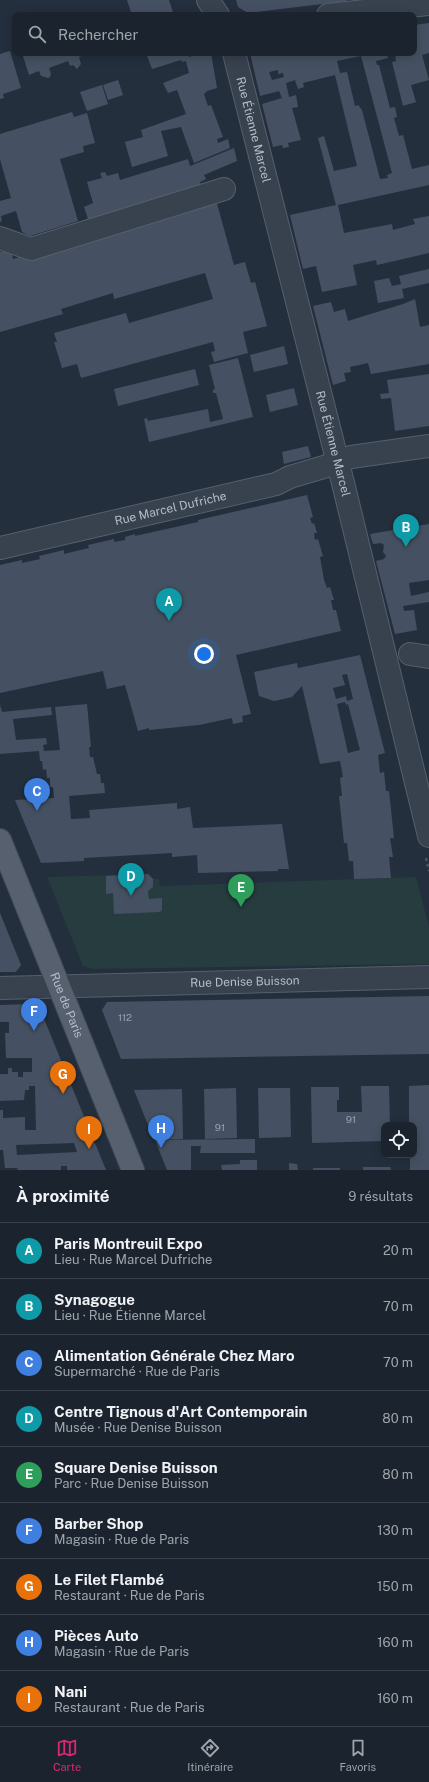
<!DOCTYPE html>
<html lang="fr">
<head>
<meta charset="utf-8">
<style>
	body { margin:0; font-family:"Public Sans",sans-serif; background:#282f3a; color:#f1f3f6 }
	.controls { position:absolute; right:12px; bottom:12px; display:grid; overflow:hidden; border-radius:8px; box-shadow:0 2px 10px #0003 }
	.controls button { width:36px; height:36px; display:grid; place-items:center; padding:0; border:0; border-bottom:1px solid #39404a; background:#1b232e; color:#f1f3f6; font:20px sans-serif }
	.you { position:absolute; left:204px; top:654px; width:14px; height:14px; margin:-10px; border:3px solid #fff; border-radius:50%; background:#1a73e8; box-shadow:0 0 0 6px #1a73e833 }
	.badge { display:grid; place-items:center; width:26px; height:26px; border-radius:50%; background:#db2777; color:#fff; font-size:13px; font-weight:700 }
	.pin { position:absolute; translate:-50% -33px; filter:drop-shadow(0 1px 2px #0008) }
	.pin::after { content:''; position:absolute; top:21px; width:14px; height:12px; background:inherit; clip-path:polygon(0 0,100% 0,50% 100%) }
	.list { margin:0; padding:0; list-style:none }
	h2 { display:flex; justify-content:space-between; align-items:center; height:52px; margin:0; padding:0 16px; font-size:17px }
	h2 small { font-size:13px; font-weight:400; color:#a0a4aa }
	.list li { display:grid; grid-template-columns:26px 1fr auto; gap:12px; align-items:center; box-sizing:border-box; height:56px; padding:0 16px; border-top:1px solid #39404a }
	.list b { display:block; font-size:15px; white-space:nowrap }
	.list p { margin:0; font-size:13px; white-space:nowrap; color:#a0a4aa }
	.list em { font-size:13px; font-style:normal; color:#a0a4aa }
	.icon { flex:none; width:22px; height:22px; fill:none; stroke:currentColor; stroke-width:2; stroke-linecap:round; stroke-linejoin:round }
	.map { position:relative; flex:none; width:429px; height:1170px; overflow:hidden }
	.search { position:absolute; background:#1b232e; box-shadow:0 2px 10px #0003; left:12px; right:12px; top:12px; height:44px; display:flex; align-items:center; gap:10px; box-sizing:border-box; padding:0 14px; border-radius:8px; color:#a0a4aa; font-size:15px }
	.sheet { height:556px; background:#1b232e }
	nav { display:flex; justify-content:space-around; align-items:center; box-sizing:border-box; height:56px; border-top:1px solid #39404a; background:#1b232e; font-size:11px; color:#a0a4aa }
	nav a { display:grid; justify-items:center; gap:2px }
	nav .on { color:#db2777 }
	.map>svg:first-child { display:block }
	.green { fill:#263c3f }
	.building { fill:#455162; fill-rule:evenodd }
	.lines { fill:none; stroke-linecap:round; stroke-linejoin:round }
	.minor-casing { stroke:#565f6c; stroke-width:24 }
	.major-casing { stroke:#414a57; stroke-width:24 }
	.path { stroke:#44595c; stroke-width:2.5; stroke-dasharray:3 3; stroke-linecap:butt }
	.minor { stroke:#38414e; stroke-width:22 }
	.major { stroke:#56606e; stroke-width:22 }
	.labels { text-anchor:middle; stroke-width:3; stroke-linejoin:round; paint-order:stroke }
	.number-label { font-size:10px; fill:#98a1af }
	.street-label { font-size:12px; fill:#b4bcc9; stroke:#1d2633 }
</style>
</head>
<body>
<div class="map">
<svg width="429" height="1170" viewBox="0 0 429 1170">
	<rect width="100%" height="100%" fill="#242f3e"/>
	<path class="green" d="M 149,874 L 154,879 L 159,879 L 160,886 L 416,877 L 429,927 L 429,964 L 92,969 L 83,966 L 47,877 Z"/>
	<path class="building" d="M 127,0 L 169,0 L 174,15 L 132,15 Z
		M 236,0 L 347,0 L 347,1 L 248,13 L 238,7 Z
		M 429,23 L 429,53 L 422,55 L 429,80 L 411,85 L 416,102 L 403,106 L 392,62 L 396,61 L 395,53 L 414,53 L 414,25 Z
		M 10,51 L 21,88 L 3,94 L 4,98 L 0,99 L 0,54 Z
		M 22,53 L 89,53 L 79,57 L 81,64 L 77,69 L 73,65 L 70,66 L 68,61 L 49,68 L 51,74 L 50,77 L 48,78 L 41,76 L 39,71 L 29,75 Z
		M 146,53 L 187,53 L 189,57 L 203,53 L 211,53 L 217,88 L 207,91 L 204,94 L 208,106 L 211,105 L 223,137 L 217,139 L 218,143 L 228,139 L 230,148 L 194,163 L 181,127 L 161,131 L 168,156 L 132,167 L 125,142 L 143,137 L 141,130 L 186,114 L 177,90 L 168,93 L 163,83 L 189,73 L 186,61 L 182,62 L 181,60 L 152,69 Z
		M 250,53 L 387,53 L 388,58 L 376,61 L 377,65 L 379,65 L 390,108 L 395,107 L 397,117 L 394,118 L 399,136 L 403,135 L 412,169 L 429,165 L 429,185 L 338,205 L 344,233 L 392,224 L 393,230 L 415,224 L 413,219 L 429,216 L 429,253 L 377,265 L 376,260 L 353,265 L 357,285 L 322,292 L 316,266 L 303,269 L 290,215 L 336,205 L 318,138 L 324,136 L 334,171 L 357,166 L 335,75 L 303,83 L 304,87 L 298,89 L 295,80 L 286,83 L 289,97 L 296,95 L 298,107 L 292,108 L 301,140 L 288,143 L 289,147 L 283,148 L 282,145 L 273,147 L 262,104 L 282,98 L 279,91 L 260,96 ZM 361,56 L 392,173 L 387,175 L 388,178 L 380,179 L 362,110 L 358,105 L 355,106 L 347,72 L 340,73 L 337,61 ZM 278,70 L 278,74 L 283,73 L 284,77 L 272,80 L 269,72 Z
		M 118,80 L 123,95 L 108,100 L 103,85 Z
		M 102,85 L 108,104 L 87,111 L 80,92 Z
		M 72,112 L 74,117 L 87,113 L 95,143 L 83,146 L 84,152 L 60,159 L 78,221 L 30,236 L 22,232 L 16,211 L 1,216 L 2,221 L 0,222 L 0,201 L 11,198 L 0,159 L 0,134 Z
		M 234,148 L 237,161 L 204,175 L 206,179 L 200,182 L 201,188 L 89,222 L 84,207 L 93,203 L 87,182 L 102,178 L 100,173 L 105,172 L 107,176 L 118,173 L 120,180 L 188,159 L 190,166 Z
		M 216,200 L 234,265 L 245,262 L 251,283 L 255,282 L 267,326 L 243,332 L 248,353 L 214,362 L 211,352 L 215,351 L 213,342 L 81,378 L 77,364 L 62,368 L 54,342 L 57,342 L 54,333 L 126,313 L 129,323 L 213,299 L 205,273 L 114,299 L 113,293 L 61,309 L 63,314 L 0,332 L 0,252 L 11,249 L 13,259 L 112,229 Z
		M 429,269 L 429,283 L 402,289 L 404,298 L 378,303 L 374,281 L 389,278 L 392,286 L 401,284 L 399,276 Z
		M 415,299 L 420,327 L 429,325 L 429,364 L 371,374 L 368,363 L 350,367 L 351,372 L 344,373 L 346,381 L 333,385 L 313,306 L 331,302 L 334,312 L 345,309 L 348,321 L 403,304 Z
		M 284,346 L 288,364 L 254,372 L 250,355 Z
		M 238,358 L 253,417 L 149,442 L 144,419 L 147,418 L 148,421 L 208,409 L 210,422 L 223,419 L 216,393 L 213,393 L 213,390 L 215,389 L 209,365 Z
		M 195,369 L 199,385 L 118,406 L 114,389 Z
		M 429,374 L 429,426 L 395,431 L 391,398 L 381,399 L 380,394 L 389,393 L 387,380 Z
		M 294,388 L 298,405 L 270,412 L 266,395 Z
		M 308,446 L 311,457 L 284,464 L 282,452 Z
		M 307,495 L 313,517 L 310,518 L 312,524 L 314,523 L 317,533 L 314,533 L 315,540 L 318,539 L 323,556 L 320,557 L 324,580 L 327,588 L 330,587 L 334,600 L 331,600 L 333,610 L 336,610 L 341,631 L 236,655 L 251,714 L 242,716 L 243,722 L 233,724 L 232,718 L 199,725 L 149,730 L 149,728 L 138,731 L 125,685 L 107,689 L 103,671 L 0,693 L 0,565 L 22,560 L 22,563 L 40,559 L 39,556 L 64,550 L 64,554 L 89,548 L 88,545 L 114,539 L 114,542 L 125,540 L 125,537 L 135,534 L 135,536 L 198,522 L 198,520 Z
		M 429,524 L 429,580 L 409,583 L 411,596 L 429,592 L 429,602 L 403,606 L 404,611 L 414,610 L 417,630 L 395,634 L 376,561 L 384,559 L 386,556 L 383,552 L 384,545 L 381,543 L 373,544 L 370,534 Z
		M 360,655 L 385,753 L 378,755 L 380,773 L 384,772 L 386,791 L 389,791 L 394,838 L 390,838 L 393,857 L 389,857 L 391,878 L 354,879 L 353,861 L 349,861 L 347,843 L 344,843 L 339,796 L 342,796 L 340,778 L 343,777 L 340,761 L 320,764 L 302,686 L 292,697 L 274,701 L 259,696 L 254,672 L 297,663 L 298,668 ZM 347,674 L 353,699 L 347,701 L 346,696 L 336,699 L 333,688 L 345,685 L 342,675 ZM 345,702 L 346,705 L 348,704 L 360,750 L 348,753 L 337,704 Z
		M 87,704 L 91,747 L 89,747 L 90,757 L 93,757 L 97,774 L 100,774 L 101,783 L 104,783 L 105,793 L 69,796 L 71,819 L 90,818 L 89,810 L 177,803 L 177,809 L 190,807 L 193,828 L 282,824 L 289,869 L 278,869 L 278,871 L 198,873 L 197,855 L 172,857 L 172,853 L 84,858 L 84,861 L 41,863 L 15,800 L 54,798 L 53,787 L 50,787 L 50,778 L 47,778 L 46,769 L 43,770 L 42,761 L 40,761 L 39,751 L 0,754 L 0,705 L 2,712 L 51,707 L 52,715 L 13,719 L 16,740 L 46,738 L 47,744 L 43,745 L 44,751 L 60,750 L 55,707 Z
		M 148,874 L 153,879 L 153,887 L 148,891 L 149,899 L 162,898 L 162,910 L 160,912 L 114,914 L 113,893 L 106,894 L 106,876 Z
		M 0,913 L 21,965 L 16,972 L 0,972 Z
		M 429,996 L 429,1054 L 121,1059 L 102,1010 L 107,1002 Z
		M 32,1004 L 40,1009 L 106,1170 L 67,1170 L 67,1166 L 61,1166 L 61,1170 L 18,1170 L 17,1168 L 5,1168 L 3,1150 L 0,1150 L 0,1110 L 3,1110 L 3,1118 L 25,1117 L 25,1130 L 36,1130 L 35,1086 L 29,1086 L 29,1090 L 25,1090 L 24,1100 L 0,1101 L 0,1074 L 8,1074 L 8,1068 L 12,1068 L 12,1072 L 18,1072 L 18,1077 L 23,1077 L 23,1072 L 32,1072 L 32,1058 L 6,1058 L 5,1033 L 9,1033 L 9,1022 L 0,1022 L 0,1005 ZM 74,1143 L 77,1152 L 17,1155 L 16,1145 Z
		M 429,1085 L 429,1170 L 410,1170 L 410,1155 L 414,1155 L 414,1125 L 409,1125 L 409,1086 Z
		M 361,1086 L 389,1086 L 390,1125 L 384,1125 L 384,1141 L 312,1143 L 311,1087 L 339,1087 L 339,1100 L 337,1100 L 337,1112 L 362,1112 Z
		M 236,1088 L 237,1138 L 205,1139 L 204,1089 Z
		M 258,1088 L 290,1088 L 291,1137 L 259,1138 Z
		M 182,1089 L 183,1139 L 154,1140 L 134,1090 Z
		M 255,1139 L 255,1153 L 200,1153 L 201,1146 L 191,1146 L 191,1170 L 167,1170 L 155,1140 Z
		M 240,1160 L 257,1160 L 257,1170 L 222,1170 L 221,1165 L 240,1164 Z
		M 289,1163 L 297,1164 L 298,1170 L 289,1170 Z
		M 363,1167 L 390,1167 L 391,1170 L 363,1170 Z
		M 313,1168 L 340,1168 L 340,1170 L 313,1170 Z"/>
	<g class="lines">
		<g class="minor-casing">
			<g id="minor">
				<path d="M 208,0 L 218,15"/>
				<path d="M 328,15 L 429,4"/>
				<path id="s1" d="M 234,53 L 343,483 L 429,836"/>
				<path d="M 0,238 L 31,249 L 224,189"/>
				<path id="s2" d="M 0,548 L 276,484 L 290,477 L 327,466 L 351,457 L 429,446"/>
				<path d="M 410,654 L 429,657"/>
				<path id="s3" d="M 0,988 L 429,977"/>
			</g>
		</g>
		<g class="major-casing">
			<g id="major">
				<path id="s4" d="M 0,840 L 133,1170"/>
			</g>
		</g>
		<path class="path" d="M 426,858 L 429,871"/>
		<use href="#minor" class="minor"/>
		<use href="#major" class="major"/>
	</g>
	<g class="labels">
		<g class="number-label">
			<text x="125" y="1021">112</text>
			<text x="351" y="1123">91</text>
			<text x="220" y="1131">91</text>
		</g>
		<g class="street-label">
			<text dy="4" stroke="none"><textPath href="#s1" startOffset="79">Rue Étienne Marcel</textPath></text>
			<text dy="4" stroke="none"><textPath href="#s1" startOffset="403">Rue Étienne Marcel</textPath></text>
			<text dy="4" stroke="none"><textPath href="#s2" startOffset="175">Rue Marcel Dufriche</textPath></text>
			<text dy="4" stroke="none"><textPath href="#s3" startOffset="245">Rue Denise Buisson</textPath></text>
			<text dy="4" stroke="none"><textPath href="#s4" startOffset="178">Rue de Paris</textPath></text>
		</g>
	</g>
</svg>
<div class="controls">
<button><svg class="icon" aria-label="locate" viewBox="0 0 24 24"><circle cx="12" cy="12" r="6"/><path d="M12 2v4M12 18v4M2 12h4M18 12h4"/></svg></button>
</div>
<div class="you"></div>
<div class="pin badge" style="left:169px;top:621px;background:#0f9aa8">A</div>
<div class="pin badge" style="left:406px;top:547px;background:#0f9aa8">B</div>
<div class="pin badge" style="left:37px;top:811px;background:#3f7fe0">C</div>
<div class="pin badge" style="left:131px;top:896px;background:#0f9aa8">D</div>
<div class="pin badge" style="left:241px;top:907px;background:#2e9e5b">E</div>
<div class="pin badge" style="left:34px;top:1031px;background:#3f7fe0">F</div>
<div class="pin badge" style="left:63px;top:1094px;background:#e8710a">G</div>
<div class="pin badge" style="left:161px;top:1148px;background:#3f7fe0">H</div>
<div class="pin badge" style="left:89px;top:1149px;background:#e8710a">I</div>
<div class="search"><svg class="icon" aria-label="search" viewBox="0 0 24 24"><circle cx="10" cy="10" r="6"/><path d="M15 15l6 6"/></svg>Rechercher</div>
</div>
<section class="sheet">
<h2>À proximité<small>9 résultats</small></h2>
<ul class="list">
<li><span class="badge" style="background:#0f9aa8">A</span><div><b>Paris Montreuil Expo</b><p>Lieu · Rue Marcel Dufriche</p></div><em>20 m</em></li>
<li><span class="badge" style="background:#0f9aa8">B</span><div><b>Synagogue</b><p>Lieu · Rue Étienne Marcel</p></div><em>70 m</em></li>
<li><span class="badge" style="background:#3f7fe0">C</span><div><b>Alimentation Générale Chez Maro</b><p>Supermarché · Rue de Paris</p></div><em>70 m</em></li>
<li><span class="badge" style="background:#0f9aa8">D</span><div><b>Centre Tignous d'Art Contemporain</b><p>Musée · Rue Denise Buisson</p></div><em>80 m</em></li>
<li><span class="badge" style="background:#2e9e5b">E</span><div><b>Square Denise Buisson</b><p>Parc · Rue Denise Buisson</p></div><em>80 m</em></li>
<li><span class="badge" style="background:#3f7fe0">F</span><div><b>Barber Shop</b><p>Magasin · Rue de Paris</p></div><em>130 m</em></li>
<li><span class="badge" style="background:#e8710a">G</span><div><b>Le Filet Flambé</b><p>Restaurant · Rue de Paris</p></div><em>150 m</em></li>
<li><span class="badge" style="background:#3f7fe0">H</span><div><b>Pièces Auto</b><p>Magasin · Rue de Paris</p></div><em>160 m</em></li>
<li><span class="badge" style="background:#e8710a">I</span><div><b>Nani</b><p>Restaurant · Rue de Paris</p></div><em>160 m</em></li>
</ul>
</section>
<nav>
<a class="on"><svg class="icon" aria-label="map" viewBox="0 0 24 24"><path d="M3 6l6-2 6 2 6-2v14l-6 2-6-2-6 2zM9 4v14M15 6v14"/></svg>Carte</a>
<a><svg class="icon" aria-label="directions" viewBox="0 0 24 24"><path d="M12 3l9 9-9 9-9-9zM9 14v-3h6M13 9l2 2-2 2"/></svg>Itinéraire</a>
<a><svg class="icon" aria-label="saved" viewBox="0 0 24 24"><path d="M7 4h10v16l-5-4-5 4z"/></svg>Favoris</a>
</nav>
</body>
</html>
